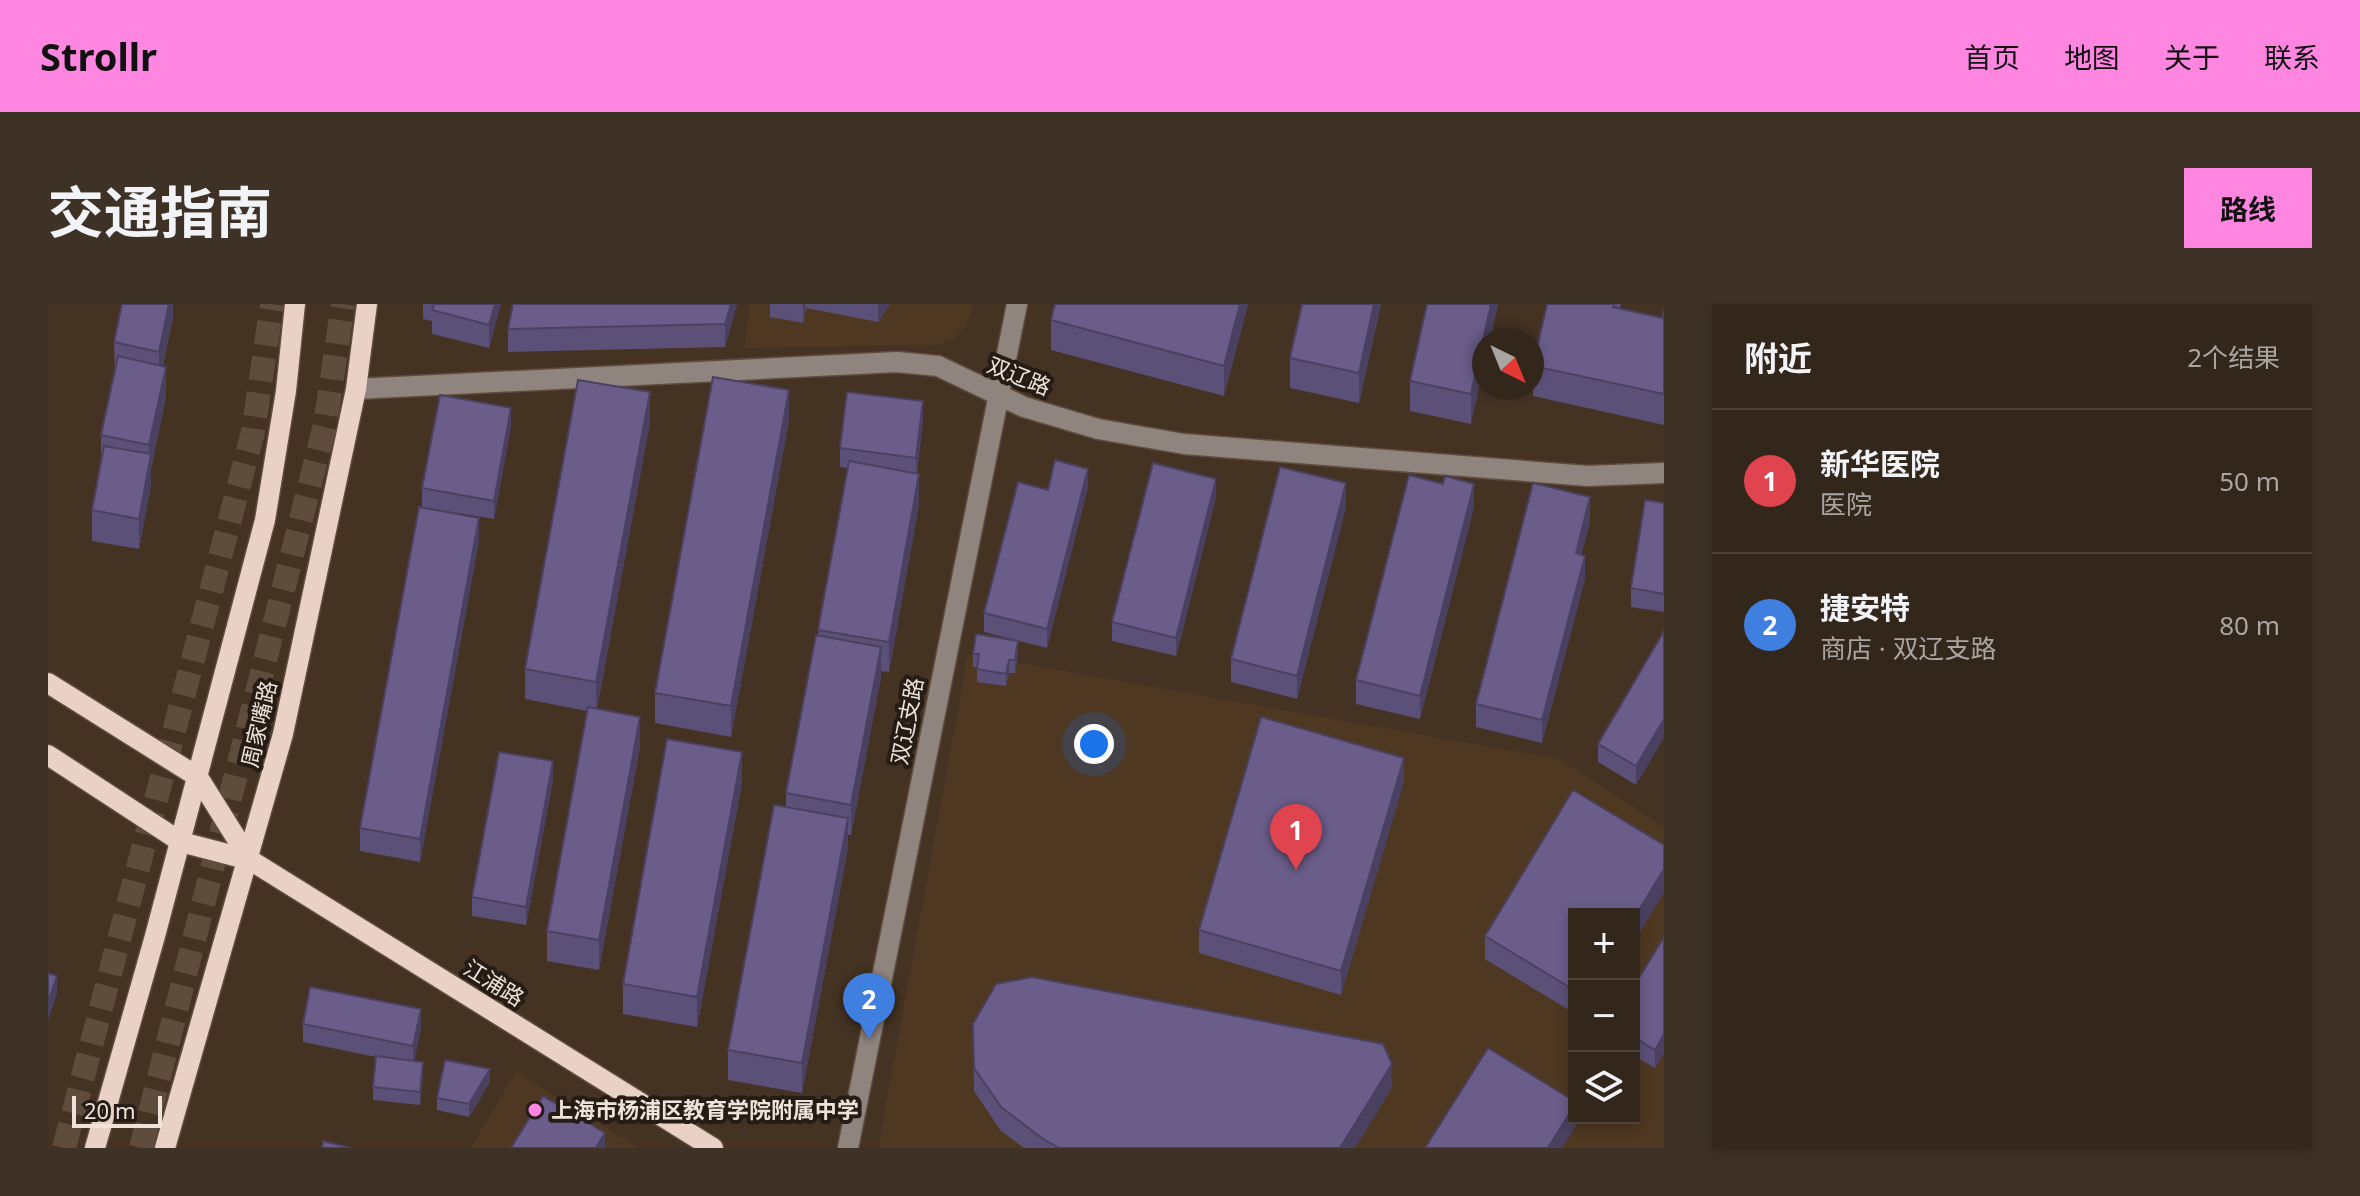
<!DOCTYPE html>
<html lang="zh">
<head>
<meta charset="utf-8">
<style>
	body { margin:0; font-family:"Noto Sans","Noto Sans SC",sans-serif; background:#3e3227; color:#f1f3f6 }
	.controls { position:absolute; right:24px; bottom:24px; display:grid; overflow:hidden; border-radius:0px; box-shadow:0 4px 12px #0003 }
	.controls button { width:72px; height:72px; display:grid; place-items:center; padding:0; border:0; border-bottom:2px solid #4e4339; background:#33261a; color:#f1f3f6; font:40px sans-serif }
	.compass { position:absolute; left:1424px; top:24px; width:72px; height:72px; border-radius:50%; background:#33261a; box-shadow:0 4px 12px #0003; rotate:137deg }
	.scale { position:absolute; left:24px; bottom:20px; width:90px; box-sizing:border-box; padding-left:8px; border:4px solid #efe3d9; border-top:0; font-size:22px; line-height:28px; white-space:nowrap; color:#efe3d9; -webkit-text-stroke:6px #241c15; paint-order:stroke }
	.you { position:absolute; left:1046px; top:440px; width:28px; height:28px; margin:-20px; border:6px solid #fff; border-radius:50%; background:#1a73e8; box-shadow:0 0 0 12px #1a73e833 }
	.badge { display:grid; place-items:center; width:52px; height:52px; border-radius:50%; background:#fe86e0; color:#fff; font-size:26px; font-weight:700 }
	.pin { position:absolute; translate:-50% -66px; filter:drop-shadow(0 2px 4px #0008) }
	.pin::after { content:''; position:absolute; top:42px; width:28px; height:24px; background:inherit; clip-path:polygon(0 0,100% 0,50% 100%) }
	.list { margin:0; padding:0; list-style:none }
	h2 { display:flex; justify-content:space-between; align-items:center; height:104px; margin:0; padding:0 32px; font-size:34px }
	h2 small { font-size:26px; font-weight:400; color:#a9a5a2 }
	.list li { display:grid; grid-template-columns:52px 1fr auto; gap:24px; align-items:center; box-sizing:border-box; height:144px; padding:0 32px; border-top:2px solid #4e4339 }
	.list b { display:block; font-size:30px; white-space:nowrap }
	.list p { margin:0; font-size:26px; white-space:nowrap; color:#a9a5a2 }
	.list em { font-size:26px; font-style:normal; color:#a9a5a2 }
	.icon { flex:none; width:44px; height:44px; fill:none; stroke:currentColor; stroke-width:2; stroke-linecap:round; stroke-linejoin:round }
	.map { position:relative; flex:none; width:1616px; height:844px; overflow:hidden; border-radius:0px }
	header { display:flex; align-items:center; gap:48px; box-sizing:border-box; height:112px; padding:0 40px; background:#fe86e0; color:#111 }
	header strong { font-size:38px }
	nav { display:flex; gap:44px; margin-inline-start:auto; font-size:28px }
	.intro { display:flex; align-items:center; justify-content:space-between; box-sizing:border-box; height:192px; padding:0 48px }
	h1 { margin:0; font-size:56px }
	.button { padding:20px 36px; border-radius:0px; background:#fe86e0; color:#111; font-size:28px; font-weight:700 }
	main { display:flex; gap:48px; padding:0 48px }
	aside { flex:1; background:#33261a; border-radius:0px; box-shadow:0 4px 12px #0003 }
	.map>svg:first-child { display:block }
	.built { fill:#4f3822; fill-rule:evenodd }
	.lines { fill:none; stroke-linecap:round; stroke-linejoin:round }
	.highway-tunnel { stroke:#5e4d3d; stroke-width:24; stroke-dasharray:24 12; stroke-linecap:butt }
	.minor-casing { stroke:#5f4e3f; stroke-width:23 }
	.major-casing { stroke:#5f4e3f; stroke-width:23 }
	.minor { stroke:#90847e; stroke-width:20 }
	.major { stroke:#ead1c5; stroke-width:20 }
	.wall { fill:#5b5077 }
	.shaded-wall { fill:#4a4161 }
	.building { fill:#6a5d8a; stroke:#4a4161; stroke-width:2 }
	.poi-dot { fill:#fe86e0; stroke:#241c15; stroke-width:3 }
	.labels { text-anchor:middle; stroke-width:8; stroke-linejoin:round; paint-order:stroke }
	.street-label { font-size:22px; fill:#efe3d9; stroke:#241c15 }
	.poi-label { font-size:22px; font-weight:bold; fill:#efe3d9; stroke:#241c15; text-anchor:start }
</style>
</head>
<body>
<header>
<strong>Strollr</strong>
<nav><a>首页</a><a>地图</a><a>关于</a><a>联系</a></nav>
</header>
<div class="intro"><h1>交通指南</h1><a class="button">路线</a></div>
<main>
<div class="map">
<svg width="1616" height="844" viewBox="0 0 1616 844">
	<rect width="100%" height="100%" fill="#443222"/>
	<path class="built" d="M 702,0 L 925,0 L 918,22 L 905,36 L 887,41 L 696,44 Z
		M 920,350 L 1511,455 L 1616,523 L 1616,844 L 830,844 ZM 1526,610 L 1586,610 L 1586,814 L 1526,814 Z
		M 468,768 L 591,844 L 422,844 Z"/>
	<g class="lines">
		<path class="highway-tunnel" d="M 16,844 L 205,128 L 224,0
			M 93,844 L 277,121 L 295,0"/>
		<g class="minor-casing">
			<path id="minor" d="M 308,85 L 849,58 L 890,62 L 976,103 L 1050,125 L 1136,140 L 1540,172 L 1616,169
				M 800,844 L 969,0"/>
		</g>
		<g class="major-casing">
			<path id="major" d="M 0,379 L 150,473 L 202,556
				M 0,451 L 133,538 L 202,556 L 665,844
				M 47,844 L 107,632 L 217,216 L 238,87 L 247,0
				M 117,844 L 235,430 L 308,85 L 319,0"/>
		</g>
		<use href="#minor" class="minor"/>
		<use href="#major" class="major"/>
	</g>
	<path class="wall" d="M 125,0 L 125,13 L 115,62 L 118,93 L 103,165 L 103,181 L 91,245 L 44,237 L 44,206 L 53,157 L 53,131 L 67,69 L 66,38 Z
		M 375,0 L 453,0 L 441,44 L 384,30 L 384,17 L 375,15 Z
		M 689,0 L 677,43 L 460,48 L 460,25 Z
		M 722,0 L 842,0 L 830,18 L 758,4 L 755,19 L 722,13 Z
		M 1200,0 L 1176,92 L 1003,46 L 1003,16 Z
		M 1254,0 L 1333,0 L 1311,99 L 1242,84 L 1242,54 Z
		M 1450,0 L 1442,36 L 1436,36 L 1423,120 L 1362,107 L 1362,77 Z
		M 1499,0 L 1573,0 L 1572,4 L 1614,14 L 1616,6 L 1616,121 L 1485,92 L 1485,62 Z
		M 741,116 L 683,433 L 607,419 L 607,389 Z
		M 875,116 L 869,169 L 871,200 L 841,368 L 833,367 L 833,373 L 803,531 L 800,531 L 800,544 L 754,789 L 680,776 L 680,746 L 738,503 L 738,489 L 770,331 L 800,164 L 792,163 L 792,144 Z
		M 602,118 L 549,405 L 592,443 L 551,666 L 499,657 L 499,627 L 539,407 L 477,395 L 477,365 Z
		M 463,122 L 446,215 L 374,203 L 374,184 Z
		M 1395,180 L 1426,203 L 1372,415 L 1308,400 L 1308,376 Z
		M 1040,183 L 999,344 L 936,328 L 936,309 Z
		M 1168,193 L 1128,352 L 1064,337 L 1064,318 Z
		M 1616,199 L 1616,308 L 1583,303 L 1583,284 Z
		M 1298,203 L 1249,395 L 1183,378 L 1183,355 Z
		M 1542,217 L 1533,251 L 1537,275 L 1494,439 L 1428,423 L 1428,400 Z
		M 431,237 L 372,558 L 312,547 L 312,524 Z
		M 1616,327 L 1616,433 L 1588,481 L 1550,458 L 1550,440 Z
		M 925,350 L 970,350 L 967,369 L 961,369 L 958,382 L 929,378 L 929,363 L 925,363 Z
		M 505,476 L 478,621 L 424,612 L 424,593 Z
		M 1356,477 L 1293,691 L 1151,649 L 1151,626 Z
		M 694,479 L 649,723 L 575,710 L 575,680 Z
		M 1525,486 L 1616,541 L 1616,588 L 1586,638 L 1586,610 L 1526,610 L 1526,709 L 1437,655 L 1437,632 Z
		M 1616,633 L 1616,749 L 1607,764 L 1586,752 L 1586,682 Z
		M 255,720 L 373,724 L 366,757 L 375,770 L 372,801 L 325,796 L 325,783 L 328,753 L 255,738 Z
		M 925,720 L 1344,783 L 1307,844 L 976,844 L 953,827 L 926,787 Z
		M 442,778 L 421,813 L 389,806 L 389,794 Z"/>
	<path class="shaded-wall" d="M 121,0 L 125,0 L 125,13 L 111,78 L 111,48 Z
		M 447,0 L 453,0 L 441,44 L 441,21 Z
		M 683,0 L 689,0 L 677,43 L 677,20 Z
		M 755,0 L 758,0 L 755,19 Z
		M 830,0 L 842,0 L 830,18 Z
		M 1192,0 L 1200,0 L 1176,92 L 1176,62 Z
		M 1326,0 L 1333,0 L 1311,99 L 1311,69 Z
		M 1443,0 L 1450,0 L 1442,36 L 1436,36 L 1436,62 L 1423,120 L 1423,90 Z
		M 118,63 L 118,93 L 103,165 L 103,181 L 91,245 L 91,215 L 101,158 L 101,141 Z
		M 741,86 L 741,116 L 683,433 L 683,402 Z
		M 602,88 L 602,118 L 548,409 L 548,378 Z
		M 875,97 L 875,116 L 868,172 L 868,154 Z
		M 463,104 L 463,122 L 446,215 L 446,197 Z
		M 1040,165 L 1040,183 L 999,344 L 999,325 Z
		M 871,170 L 871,200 L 841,368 L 841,338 Z
		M 1168,175 L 1168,193 L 1128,352 L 1128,334 Z
		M 1298,179 L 1298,203 L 1249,395 L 1249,372 Z
		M 1426,180 L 1426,203 L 1372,415 L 1372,392 Z
		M 1542,193 L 1542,217 L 1528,272 L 1528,249 Z
		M 431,214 L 431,237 L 372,558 L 372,535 Z
		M 1537,252 L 1537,275 L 1494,439 L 1494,416 Z
		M 970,337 L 970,350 L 967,369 L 967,356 Z
		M 833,343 L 833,373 L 803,531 L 803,501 Z
		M 961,356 L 961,369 L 958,382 L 958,370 Z
		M 592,413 L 592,443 L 551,666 L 551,636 Z
		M 1616,415 L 1616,433 L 1588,481 L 1588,462 Z
		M 694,448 L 694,479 L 649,723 L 649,693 Z
		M 1356,454 L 1356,477 L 1293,691 L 1293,667 Z
		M 505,457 L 505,476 L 478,621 L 478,603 Z
		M 800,514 L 800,544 L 754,789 L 754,759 Z
		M 1616,565 L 1616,588 L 1586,638 L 1586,614 Z
		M 9,672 L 9,690 L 0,716 L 0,698 Z
		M 373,705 L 373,724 L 365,760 L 365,742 Z
		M 1616,730 L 1616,749 L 1607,764 L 1607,746 Z
		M 375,758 L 375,770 L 372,801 L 372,788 Z
		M 1344,760 L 1344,783 L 1307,844 L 1292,844 Z
		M 442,765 L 442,778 L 421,813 L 421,800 Z
		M 1526,802 L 1526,814 L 1528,814 L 1528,822 L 1514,844 L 1500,844 Z
		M 557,829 L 557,844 L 548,844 Z"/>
	<path class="building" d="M 74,0 L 121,0 L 111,48 L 66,38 Z
		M 386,0 L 447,0 L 441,21 L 384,6 Z
		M 465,0 L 683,0 L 677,20 L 460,25 Z
		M 1007,0 L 1192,0 L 1176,62 L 1003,16 Z
		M 1254,0 L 1326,0 L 1311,69 L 1242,54 Z
		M 1379,0 L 1443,0 L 1423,90 L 1362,77 Z
		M 1499,0 L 1566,0 L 1565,3 L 1614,14 L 1616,6 L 1616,90 L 1485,62 Z
		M 70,52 L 118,63 L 101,141 L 53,131 Z
		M 665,73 L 741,86 L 683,402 L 607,389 Z
		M 530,76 L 602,88 L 548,378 L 477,365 Z
		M 799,88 L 875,97 L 868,154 L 792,144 Z
		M 392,91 L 463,104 L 446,197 L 374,184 Z
		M 56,142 L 103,150 L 91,215 L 44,206 Z
		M 1007,156 L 1040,165 L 999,325 L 936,309 L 970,178 L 1000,186 Z
		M 801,157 L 871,170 L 841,338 L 770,326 Z
		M 1105,159 L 1168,175 L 1128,334 L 1064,318 Z
		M 1232,163 L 1298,179 L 1249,372 L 1183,355 Z
		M 1361,171 L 1395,180 L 1397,172 L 1426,180 L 1372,392 L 1308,376 Z
		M 1485,179 L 1542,193 L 1528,249 L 1537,252 L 1494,416 L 1428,400 Z
		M 1597,196 L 1616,199 L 1616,290 L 1583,284 Z
		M 371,203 L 431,214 L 372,535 L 312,524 Z
		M 1616,327 L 1616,415 L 1588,462 L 1550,440 Z
		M 928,330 L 970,337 L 967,356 L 961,356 L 958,370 L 929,365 L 931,350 L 925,350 Z
		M 768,331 L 833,343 L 803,501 L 738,489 Z
		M 540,403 L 592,413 L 551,636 L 499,627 Z
		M 1213,413 L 1356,454 L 1293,667 L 1151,626 Z
		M 619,435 L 694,448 L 649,693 L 575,680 Z
		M 451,448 L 505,457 L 478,603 L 424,593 Z
		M 1525,486 L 1616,541 L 1616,565 L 1586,614 L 1586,610 L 1526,610 L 1526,686 L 1437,632 Z
		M 726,501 L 800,514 L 754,759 L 680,746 Z
		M 1616,633 L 1616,730 L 1607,746 L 1586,733 L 1586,682 Z
		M 0,669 L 9,672 L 0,698 Z
		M 984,673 L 1335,740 L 1344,760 L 1292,844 L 1011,844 L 995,835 L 953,803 L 926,764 L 925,720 L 948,680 Z
		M 262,683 L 373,705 L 365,742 L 255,720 Z
		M 1440,744 L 1526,797 L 1526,802 L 1500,844 L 1377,844 Z
		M 328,752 L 375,758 L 372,788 L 325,783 Z
		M 397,756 L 442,765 L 421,800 L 389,794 Z
		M 495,792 L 557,829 L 548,844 L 463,844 Z
		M 275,837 L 303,844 L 274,844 Z"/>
	<circle class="poi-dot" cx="487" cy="806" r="8"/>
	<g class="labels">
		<g class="street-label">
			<text transform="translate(971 72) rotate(22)" y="8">双辽路</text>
			<text transform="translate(859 417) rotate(-79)" y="8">双辽支路</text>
			<text transform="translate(211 420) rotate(-77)" y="8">周家嘴路</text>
			<text transform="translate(446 679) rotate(32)" y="8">江浦路</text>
		</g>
		<g class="poi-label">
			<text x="503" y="814">上海市杨浦区教育学院附属中学</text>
		</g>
	</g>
</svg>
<div class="controls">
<button>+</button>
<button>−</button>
<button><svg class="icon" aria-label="layers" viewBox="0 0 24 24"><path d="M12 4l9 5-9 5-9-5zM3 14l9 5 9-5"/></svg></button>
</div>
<svg class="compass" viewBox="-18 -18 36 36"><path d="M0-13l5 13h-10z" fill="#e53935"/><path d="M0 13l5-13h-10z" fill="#a9a5a2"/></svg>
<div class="scale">20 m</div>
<div class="you"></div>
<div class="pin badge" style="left:1248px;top:566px;background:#e0444e">1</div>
<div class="pin badge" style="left:821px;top:735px;background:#3f7fe0">2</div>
</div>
<aside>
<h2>附近<small>2个结果</small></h2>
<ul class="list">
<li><span class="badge" style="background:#e0444e">1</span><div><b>新华医院</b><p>医院</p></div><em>50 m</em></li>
<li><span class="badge" style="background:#3f7fe0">2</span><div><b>捷安特</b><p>商店 · 双辽支路</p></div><em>80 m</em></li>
</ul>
</aside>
</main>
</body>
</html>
